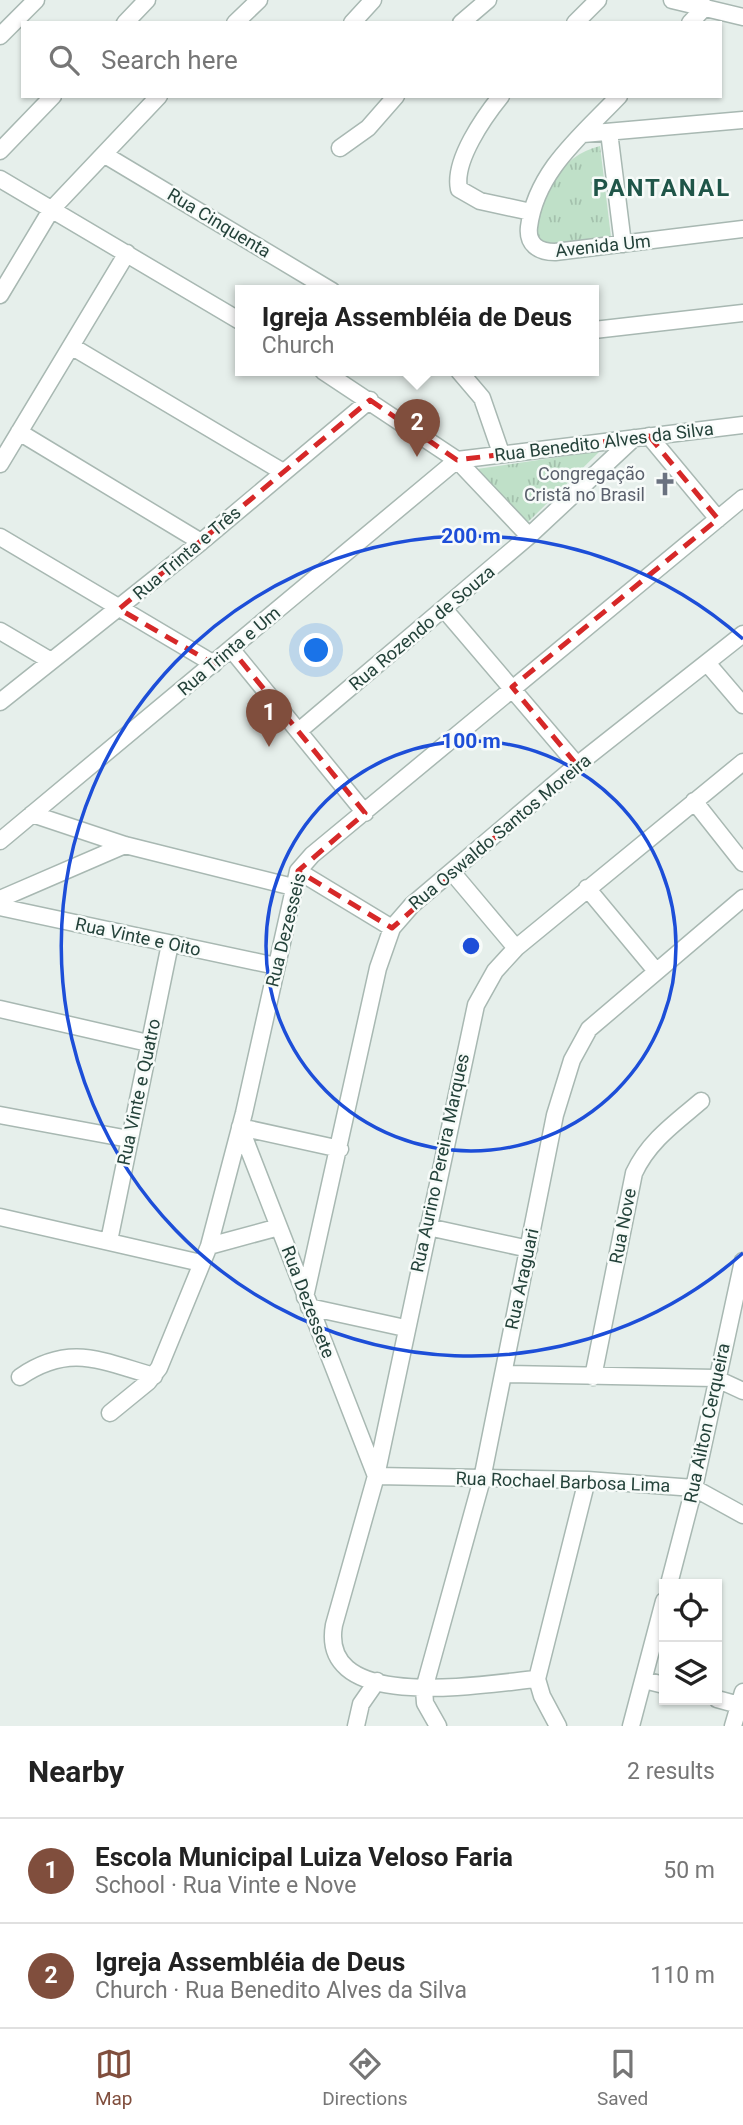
<!DOCTYPE html>
<html lang="en">
<head>
<meta charset="utf-8">
<style>
	body { margin:0; font-family:Roboto,sans-serif; background:#f2f2f2; color:#222 }
	.controls { position:absolute; right:21px; bottom:21px; display:grid; overflow:hidden; border-radius:0px; box-shadow:0 2px 5px #0004 }
	.controls button { width:63px; height:63px; display:grid; place-items:center; padding:0; border:0; border-bottom:2px solid #e0e0e0; background:#fff; color:#222; font:35px sans-serif }
	.you { position:absolute; left:317px; top:651px; width:24px; height:24px; margin:-18px; border:5px solid #fff; border-radius:50%; background:#1a73e8; box-shadow:0 0 0 10px #1a73e833 }
	.badge { display:grid; place-items:center; width:46px; height:46px; border-radius:50%; background:#804e3d; color:#fff; font-size:23px; font-weight:700 }
	.pin { position:absolute; translate:-50% -58px; filter:drop-shadow(0 2px 4px #0008) }
	.pin::after { content:''; position:absolute; top:37px; width:24px; height:21px; background:inherit; clip-path:polygon(0 0,100% 0,50% 100%) }
	.popup { position:absolute; left:235px; top:285px; width:364px; height:91px; box-sizing:border-box; display:grid; place-content:center; border-radius:0px; background:#fff; filter:drop-shadow(0 2px 5px #0005); font-size:23px; white-space:nowrap; color:#767676 }
	.popup b { font-size:26px; color:#222 }
	.popup::after { content:''; position:absolute; left:50%; top:100%; margin-left:-14px; border:14px solid transparent; border-top-color:#fff }
	.list { margin:0; padding:0; list-style:none }
	h2 { display:flex; justify-content:space-between; align-items:center; height:91px; margin:0; padding:0 28px; font-size:30px }
	h2 small { font-size:23px; font-weight:400; color:#767676 }
	.list li { display:grid; grid-template-columns:46px 1fr auto; gap:21px; align-items:center; box-sizing:border-box; height:105px; padding:0 28px; border-top:2px solid #e0e0e0 }
	.list b { display:block; font-size:26px; white-space:nowrap }
	.list p { margin:0; font-size:23px; white-space:nowrap; color:#767676 }
	.list em { font-size:23px; font-style:normal; color:#767676 }
	.icon { flex:none; width:38px; height:38px; fill:none; stroke:currentColor; stroke-width:2; stroke-linecap:round; stroke-linejoin:round }
	.map { position:relative; flex:none; width:743px; height:1726px; overflow:hidden }
	.search { position:absolute; background:#fff; box-shadow:0 2px 5px #0004; left:21px; right:21px; top:21px; height:77px; display:flex; align-items:center; gap:18px; box-sizing:border-box; padding:0 24px; border-radius:0px; color:#767676; font-size:26px }
	.sheet { height:301px; background:#fff }
	nav { display:flex; justify-content:space-around; align-items:center; box-sizing:border-box; height:98px; border-top:2px solid #e0e0e0; background:#fff; font-size:19px; color:#767676 }
	nav a { display:grid; justify-items:center; gap:4px }
	nav .on { color:#804e3d }
	.map>svg:first-child { display:block }
	.park { fill:url(#park-tufts) }
	.lines { fill:none; stroke-linecap:round; stroke-linejoin:round }
	.street-casing { stroke:#a8b8b2; stroke-width:19 }
	.street { stroke:#fff; stroke-width:16 }
	.marked { fill:none; stroke:#d62828; stroke-width:5; stroke-dasharray:14 9; stroke-linejoin:round }
	.ring { fill:none; stroke:#1d4ed8; stroke-width:3.5 }
	.labels { text-anchor:middle; stroke-width:5; stroke-linejoin:round; paint-order:stroke }
	.street-label { font-size:18px; fill:#24423a; stroke:#f7fbf9 }
	.worship-label { font-size:18px; fill:#5b616d; stroke:#f7fbf9; text-anchor:end }
	.district-label { font-size:24px; font-weight:bold; letter-spacing:2px; fill:#1f5548; stroke:#f7fbf9 }
	.centre { fill:#1d4ed8; stroke:#f7fbf9; stroke-width:3.5 }
	.ring-label { font-size:21px; text-anchor:middle; font-weight:bold; fill:#1d4ed8; stroke:#f7fbf9; stroke-width:5; stroke-linejoin:round; paint-order:stroke }
</style>
</head>
<body>
<div class="map">
<svg width="743" height="1726" viewBox="0 0 743 1726">
	<defs>
		<pattern id="park-tufts" width="24" height="20" patternUnits="userSpaceOnUse" patternTransform="scale(1.75)"><rect width="24" height="20" fill="#bfe0c8"/><path d="M3 7l-1-3M5 7V3M7 7l1-3M15 17l-1-3M17 17v-4M19 17l1-3" fill="none" stroke="#a4c1ad"/></pattern>
	</defs>
	<rect width="100%" height="100%" fill="#e6efeb"/>
	<path class="park" d="M 600,146 L 611,237 L 548,245 L 540,239 L 537,232 C 543,193 559,156 600,146 Z
		M 600,451 L 526,524 L 477,469 Z"/>
	<g class="lines">
		<g class="street-casing">
			<path id="street" d="M 672,0 L 743,17
				M 125,23 L 147,0
				M 235,23 L 259,0
				M 352,23 L 373,0
				M 461,23 L 488,0
				M 575,23 L 598,0
				M 690,23 L 705,7
				M 0,36 L 36,0
				M 501,96 C 484,117 453,161 459,189 L 480,201 L 531,212
				M 619,96 C 582,135 536,171 529,227 C 527,244 538,252 555,252 L 743,229
				M 609,132 L 623,244
				M 583,134 L 743,120
				M 340,148 L 368,128 L 396,96
				M 0,151 L 53,96
				M 105,155 L 332,291
				M 0,179 L 240,321
				M 0,295 L 51,210 L 159,96
				M 594,330 L 743,313
				M 71,346 L 283,472
				M 323,371 L 457,460 L 743,425
				M 459,371 L 482,398 L 501,453
				M 19,432 L 201,542
				M 649,436 L 718,519
				M 0,464 L 127,253
				M 0,537 L 214,664
				M 444,609 L 577,765
				M 0,631 L 51,661
				M 232,650 L 365,813
				M 707,663 L 743,705
				M 0,702 L 201,542 L 370,400
				M 300,730 L 529,536 L 634,438
				M 694,801 L 743,863
				M 32,814 L 125,845 L 293,887
				M 0,841 L 457,460 L 529,536
				M 298,871 L 392,928
				M 452,872 L 516,948
				M 587,888 L 656,971
				M 0,899 L 125,845
				M 0,907 L 276,966
				M 0,1009 L 148,1043
				M 0,1115 L 129,1139
				M 240,1127 L 376,1476 L 587,1480 L 694,1488 L 743,1515
				M 240,1127 L 340,1149
				M 0,1217 L 201,1263
				M 428,1227 L 529,1249
				M 109,1241 L 170,944
				M 209,1246 L 279,1227
				M 305,1297 L 378,968 L 392,928 L 412,905 L 577,765 L 743,634
				M 309,1307 L 405,1328
				M 503,1374 L 715,1378 L 743,1391
				M 20,1377 C 70,1343 101,1361 154,1376
				M 593,1377 L 634,1173 C 649,1141 675,1123 701,1101
				M 110,1413 L 148,1382 L 159,1368 L 209,1246 L 244,1113 L 298,871 L 312,855 L 743,498
				M 669,1584 L 694,1488 L 743,1261
				M 537,1679 C 488,1683 318,1715 334,1625 L 376,1476 L 476,1005 L 495,971 L 516,948 L 743,762
				M 644,1680 L 664,1685
				M 717,1699 L 739,1705
				M 356,1726 L 361,1704 L 377,1681
				M 438,1726 L 425,1703 L 424,1689 L 482,1479 L 555,1115 L 572,1060 L 589,1029 L 743,898
				M 558,1726 L 542,1696 L 537,1679 L 587,1480
				M 631,1726 L 664,1601
				M 733,1726 L 743,1692"/>
		</g>
		<use href="#street" class="street"/>
	</g>
	<path class="marked" d="M 370,400 L 457,460 L 649,436 L 718,519 L 512,687 L 577,765 L 392,928 L 298,871 L 365,813 L 232,650 L 214,664 L 119,609 Z"/>
	<g class="ring">
		<circle cx="471" cy="946" r="205"/>
		<path d="M743 1253A410 410 0 1 1 743 639"/>
	</g>
	<defs>
		<g id="church-bare" transform="scale(1.89)"><path d="M-1.2-6h2.4v3.5h3.3v2.4h-3.3V6h-2.4V-.1h-3.3v-2.4h3.3Z" fill="#6b7280" stroke="#f7fbf9" stroke-width="2.5" paint-order="stroke"/></g>
	</defs>
	<g fill-rule="evenodd">
		<use href="#church-bare" x="665" y="484"/>
	</g>
	<g class="labels">
		<g class="street-label">
			<text transform="translate(219 223) rotate(31)" y="6">Rua Cinquenta</text>
			<text transform="translate(603 246) rotate(-6)" y="6">Avenida Um</text>
			<text transform="translate(604 442) rotate(-7)" y="6">Rua Benedito Alves da Silva</text>
			<text transform="translate(187 553) rotate(-40)" y="6">Rua Trinta e Três</text>
			<text transform="translate(422 628) rotate(-40)" y="6">Rua Rozendo de Souza</text>
			<text transform="translate(229 651) rotate(-40)" y="6">Rua Trinta e Um</text>
			<text transform="translate(500 832) rotate(-40)" y="6">Rua Oswaldo Santos Moreira</text>
			<text transform="translate(286 930) rotate(-76)" y="6">Rua Dezesseis</text>
			<text transform="translate(138 937) rotate(12)" y="6">Rua Vinte e Oito</text>
			<text transform="translate(139 1092) rotate(-78)" y="6">Rua Vinte e Quatro</text>
			<text transform="translate(440 1163) rotate(-78)" y="6">Rua Aurino Pereira Marques</text>
			<text transform="translate(623 1226) rotate(-79)" y="6">Rua Nove</text>
			<text transform="translate(522 1279) rotate(-78)" y="6">Rua Araguari</text>
			<text transform="translate(308 1302) rotate(69)" y="6">Rua Dezessete</text>
			<text transform="translate(707 1423) rotate(-78)" y="6">Rua Ailton Cerqueira</text>
			<text transform="translate(563 1482) rotate(2)" y="6">Rua Rochael Barbosa Lima</text>
		</g>
		<g class="worship-label">
			<text x="645" y="480">Congregação<tspan x="645" dy="21">Cristã no Brasil</tspan></text>
		</g>
		<g class="district-label">
			<text x="662" y="196">PANTANAL</text>
		</g>
	</g>
	<circle cx="471" cy="946" r="10" class="centre"/>
	<g class="ring-label">
		<text x="471" y="543">200 m</text>
		<text x="471" y="748">100 m</text>
	</g>
</svg>
<div class="controls">
<button><svg class="icon" aria-label="locate" viewBox="0 0 24 24"><circle cx="12" cy="12" r="6"/><path d="M12 2v4M12 18v4M2 12h4M18 12h4"/></svg></button>
<button><svg class="icon" aria-label="layers" viewBox="0 0 24 24"><path d="M12 4l9 5-9 5-9-5zM3 14l9 5 9-5"/></svg></button>
</div>
<div class="you"></div>
<div class="pin badge" style="left:269px;top:747px">1</div>
<div class="pin badge" style="left:417px;top:457px">2</div>
<div class="popup"><b>Igreja Assembléia de Deus</b>Church</div>
<div class="search"><svg class="icon" aria-label="search" viewBox="0 0 24 24"><circle cx="10" cy="10" r="6"/><path d="M15 15l6 6"/></svg>Search here</div>
</div>
<section class="sheet">
<h2>Nearby<small>2 results</small></h2>
<ul class="list">
<li><span class="badge">1</span><div><b>Escola Municipal Luiza Veloso Faria</b><p>School · Rua Vinte e Nove</p></div><em>50 m</em></li>
<li><span class="badge">2</span><div><b>Igreja Assembléia de Deus</b><p>Church · Rua Benedito Alves da Silva</p></div><em>110 m</em></li>
</ul>
</section>
<nav>
<a class="on"><svg class="icon" aria-label="map" viewBox="0 0 24 24"><path d="M3 6l6-2 6 2 6-2v14l-6 2-6-2-6 2zM9 4v14M15 6v14"/></svg>Map</a>
<a><svg class="icon" aria-label="directions" viewBox="0 0 24 24"><path d="M12 3l9 9-9 9-9-9zM9 14v-3h6M13 9l2 2-2 2"/></svg>Directions</a>
<a><svg class="icon" aria-label="saved" viewBox="0 0 24 24"><path d="M7 4h10v16l-5-4-5 4z"/></svg>Saved</a>
</nav>
</body>
</html>
